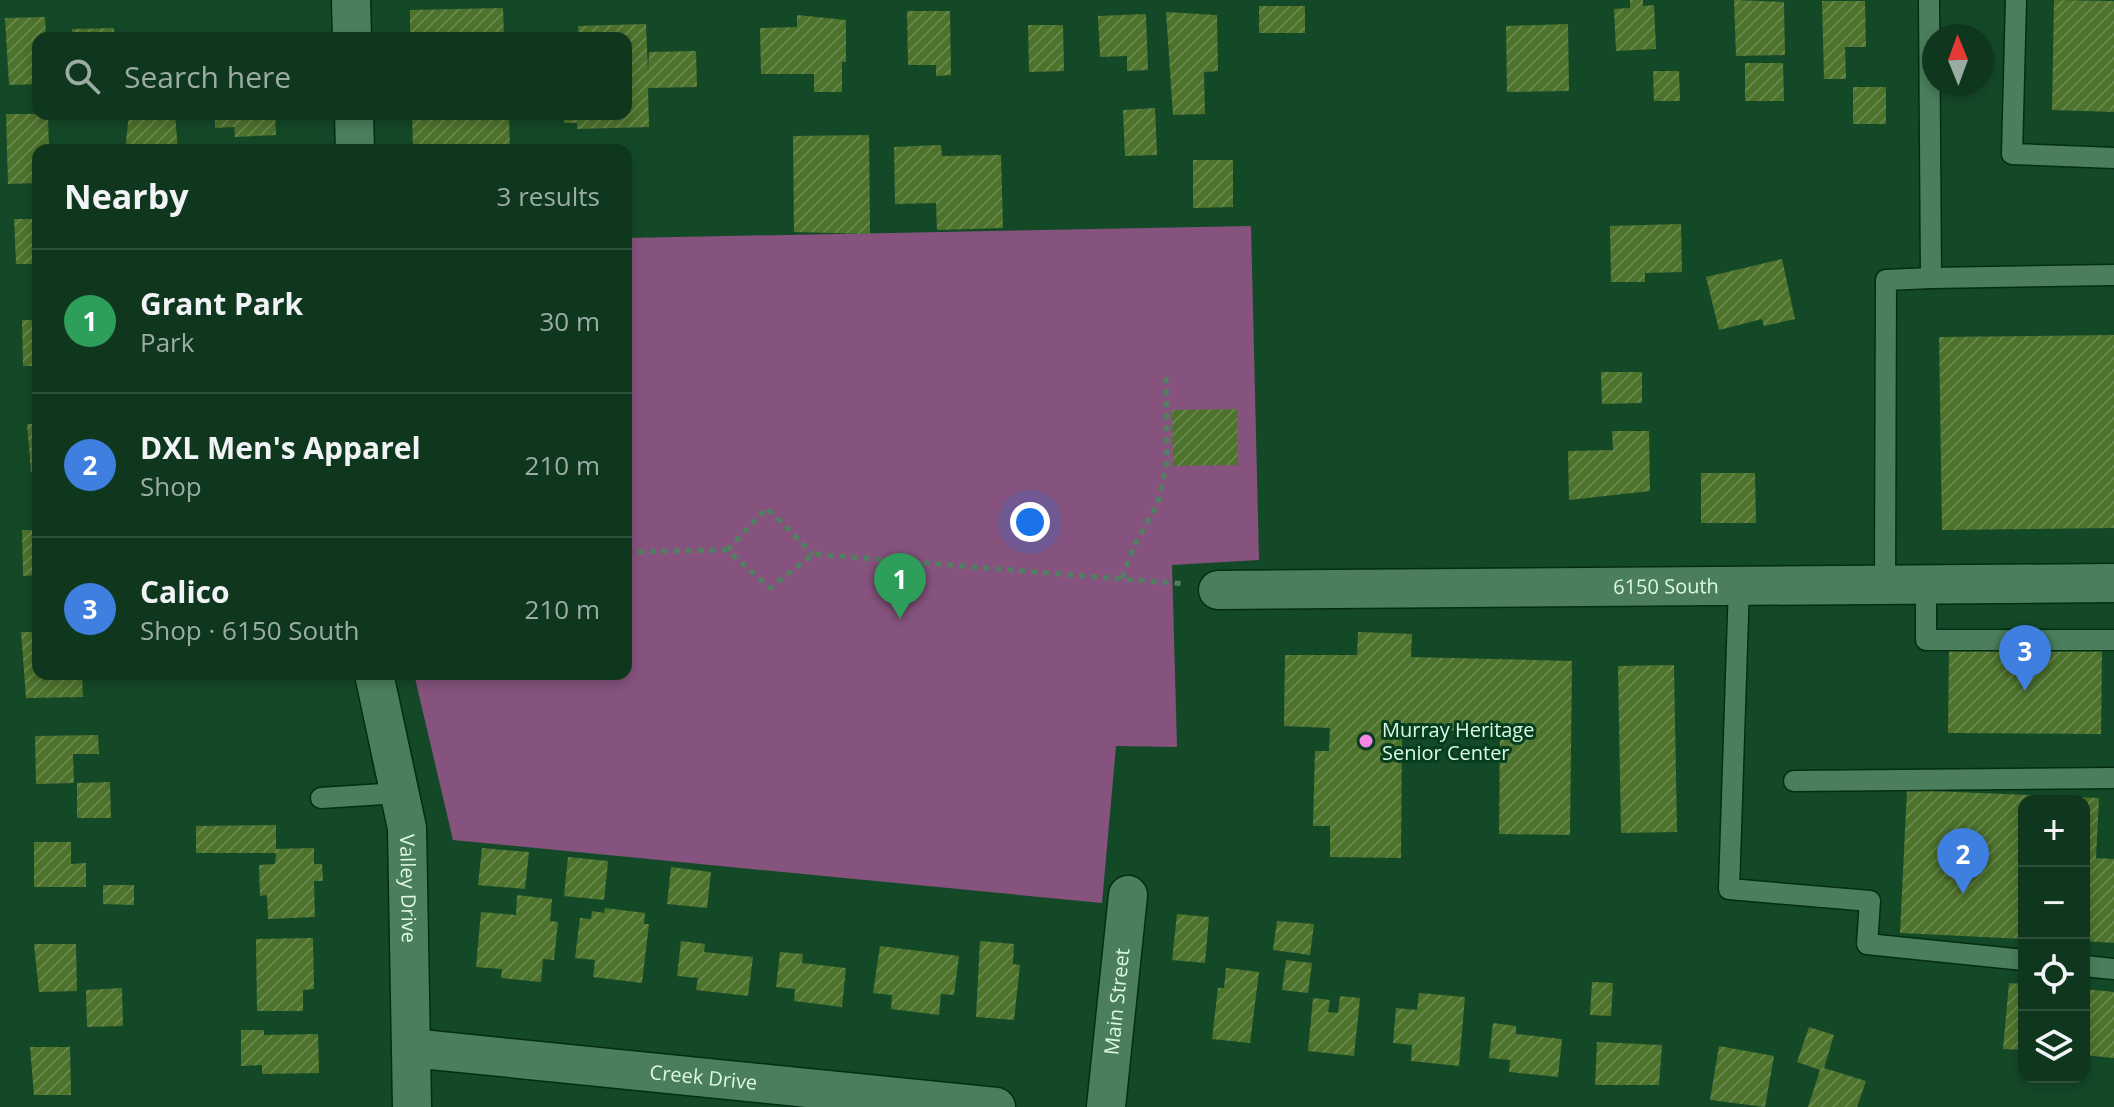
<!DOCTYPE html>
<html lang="en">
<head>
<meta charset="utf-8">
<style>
	body { margin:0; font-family:"Open Sans",sans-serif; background:#183f27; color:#f1f3f6 }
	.controls { position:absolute; right:24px; bottom:24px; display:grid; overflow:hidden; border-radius:16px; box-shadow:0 4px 12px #0003 }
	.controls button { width:72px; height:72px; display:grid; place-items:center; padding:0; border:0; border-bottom:2px solid #2f513c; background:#0f371e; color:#f1f3f6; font:40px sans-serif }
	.compass { position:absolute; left:1922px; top:24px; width:72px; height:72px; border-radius:50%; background:#0f371e; box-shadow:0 4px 12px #0003; rotate:359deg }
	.you { position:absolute; left:1030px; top:522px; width:28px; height:28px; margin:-20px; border:6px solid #fff; border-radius:50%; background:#1a73e8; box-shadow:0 0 0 12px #1a73e833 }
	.badge { display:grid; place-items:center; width:52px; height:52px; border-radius:50%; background:#8c9099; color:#fff; font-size:26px; font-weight:700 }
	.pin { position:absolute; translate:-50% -66px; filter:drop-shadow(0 2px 4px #0008) }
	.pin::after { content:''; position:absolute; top:42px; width:28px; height:24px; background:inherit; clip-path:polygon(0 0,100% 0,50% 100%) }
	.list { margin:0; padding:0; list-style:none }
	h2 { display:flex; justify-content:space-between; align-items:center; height:104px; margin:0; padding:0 32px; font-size:34px }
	h2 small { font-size:26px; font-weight:400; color:#9baca4 }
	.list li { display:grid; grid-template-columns:52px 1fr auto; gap:24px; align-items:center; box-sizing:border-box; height:144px; padding:0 32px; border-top:2px solid #2f513c }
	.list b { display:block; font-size:30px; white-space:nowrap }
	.list p { margin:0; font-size:26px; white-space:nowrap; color:#9baca4 }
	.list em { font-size:26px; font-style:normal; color:#9baca4 }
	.icon { flex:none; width:44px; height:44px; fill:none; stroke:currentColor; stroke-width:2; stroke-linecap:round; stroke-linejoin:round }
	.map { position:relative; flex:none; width:2114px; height:1107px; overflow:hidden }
	.search { position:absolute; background:#0f371e; box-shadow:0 4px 12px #0003; left:32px; top:32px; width:600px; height:88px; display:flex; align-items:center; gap:20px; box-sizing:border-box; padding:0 28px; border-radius:16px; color:#9baca4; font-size:30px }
	.panel { position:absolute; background:#0f371e; box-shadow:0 4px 12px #0003; left:32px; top:144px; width:600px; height:536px; border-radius:16px }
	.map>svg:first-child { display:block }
	.park { fill:#86537e }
	.building { fill:url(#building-hatch) }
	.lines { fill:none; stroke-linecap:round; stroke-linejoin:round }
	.service-casing { stroke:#032d14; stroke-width:23 }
	.minor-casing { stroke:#032d14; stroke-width:41 }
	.path { stroke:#527f61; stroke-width:5; stroke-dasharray:6 6; stroke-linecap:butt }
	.service { stroke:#4b7f5b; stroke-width:20 }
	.minor { stroke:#4b7f5b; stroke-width:38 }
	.poi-dot { fill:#f987e9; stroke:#053e1e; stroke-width:3 }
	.labels { text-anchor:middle; stroke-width:6; stroke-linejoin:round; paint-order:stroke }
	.street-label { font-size:20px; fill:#ddf8e3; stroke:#053e1e }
	.poi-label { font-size:20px; fill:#ddf8e3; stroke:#053e1e; text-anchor:start }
</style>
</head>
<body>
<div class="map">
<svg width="2114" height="1107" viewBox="0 0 2114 1107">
	<defs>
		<pattern id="building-hatch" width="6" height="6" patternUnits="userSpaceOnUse" patternTransform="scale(2)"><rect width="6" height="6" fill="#4d722c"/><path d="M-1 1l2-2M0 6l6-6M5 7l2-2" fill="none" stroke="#66874a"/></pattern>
	</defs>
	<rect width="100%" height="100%" fill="#144928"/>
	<path class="park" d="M 1251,226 L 1259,560 L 1172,565 L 1177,747 L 1116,746 L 1102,903 L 453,840 L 414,674 L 626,674 L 626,238 Z"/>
	<path class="building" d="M 1630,0 L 1643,0 L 1643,6 L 1654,5 L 1656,49 L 1616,51 L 1614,9 L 1630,8 Z
		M 1734,0 L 1784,2 L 1785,55 L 1736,56 Z
		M 2054,0 L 2114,1 L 2114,112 L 2052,110 Z
		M 1822,1 L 1865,1 L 1866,47 L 1845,47 L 1846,79 L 1824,79 Z
		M 1259,6 L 1305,6 L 1305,33 L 1259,33 Z
		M 503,8 L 504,38 L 410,38 L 410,10 Z
		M 907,11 L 950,11 L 951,75 L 936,76 L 936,65 L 908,65 Z
		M 1166,12 L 1217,15 L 1218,71 L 1204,72 L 1205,114 L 1173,115 Z
		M 1146,14 L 1148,70 L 1127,71 L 1127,56 L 1100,57 L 1098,16 Z
		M 797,15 L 846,20 L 846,62 L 842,62 L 842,92 L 814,92 L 814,74 L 761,74 L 760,28 L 797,27 Z
		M 45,17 L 46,38 L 38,38 L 38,84 L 9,85 L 5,18 Z
		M 646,24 L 648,72 L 649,52 L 696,51 L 697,87 L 648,88 L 649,127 L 577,129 L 577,123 L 564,123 L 564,114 L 626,114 L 626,38 L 579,38 L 578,26 Z
		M 1568,24 L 1569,91 L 1507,92 L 1506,26 Z
		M 1028,25 L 1063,25 L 1064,71 L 1029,72 Z
		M 114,28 L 114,38 L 72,38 L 72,29 Z
		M 1745,63 L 1783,63 L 1784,101 L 1745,101 Z
		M 1653,71 L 1679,71 L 1680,101 L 1654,101 Z
		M 1853,87 L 1886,87 L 1886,124 L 1853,124 Z
		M 1155,108 L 1157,155 L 1125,156 L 1123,110 Z
		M 6,114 L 48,114 L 49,150 L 38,150 L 38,183 L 8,184 Z
		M 129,114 L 175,114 L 178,150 L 125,150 Z
		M 215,114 L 275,114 L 276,135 L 235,137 L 234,127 L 215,128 Z
		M 412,114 L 509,114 L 510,150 L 413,150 Z
		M 869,135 L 870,234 L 794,232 L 793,136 Z
		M 941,145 L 942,156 L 1001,155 L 1003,228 L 937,230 L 936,203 L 895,204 L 894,147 Z
		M 1193,160 L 1233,160 L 1233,207 L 1193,208 Z
		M 14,219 L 38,219 L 38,264 L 16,264 Z
		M 1681,224 L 1682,272 L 1645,273 L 1645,282 L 1611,282 L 1610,226 Z
		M 1782,259 L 1795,319 L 1764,326 L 1762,319 L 1719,330 L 1706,277 Z
		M 22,320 L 38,320 L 38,366 L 23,366 Z
		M 2114,335 L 2114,528 L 1942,530 L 1939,337 Z
		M 1601,372 L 1642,372 L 1642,403 L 1602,404 Z
		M 1237,409 L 1238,465 L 1173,466 L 1172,410 Z
		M 27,424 L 38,424 L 38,472 L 31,472 Z
		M 1612,431 L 1649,431 L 1650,491 L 1569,500 L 1568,451 L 1613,450 Z
		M 1701,473 L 1755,473 L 1756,523 L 1701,523 Z
		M 22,530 L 38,530 L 38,575 L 23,576 Z
		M 21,632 L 38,632 L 38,674 L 82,674 L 83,697 L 26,698 Z
		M 1358,632 L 1412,634 L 1411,657 L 1572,661 L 1570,835 L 1499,834 L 1500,731 L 1402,730 L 1401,858 L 1330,857 L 1330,826 L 1313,826 L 1315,751 L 1329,751 L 1330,728 L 1284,726 L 1285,655 L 1357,655 Z
		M 1949,649 L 2102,650 L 2101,734 L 1948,733 Z
		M 1674,665 L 1677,832 L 1621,833 L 1618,666 Z
		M 98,735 L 99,754 L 73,754 L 74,783 L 36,784 L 35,736 Z
		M 110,782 L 111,818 L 77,818 L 77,783 Z
		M 1907,790 L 2099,798 L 2096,858 L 2114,859 L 2114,943 L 2084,941 L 2084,801 L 2024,801 L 2024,939 L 1900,933 Z
		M 276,825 L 276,849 L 314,848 L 314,864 L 322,864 L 323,881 L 314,881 L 315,917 L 268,919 L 267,895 L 260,896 L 259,865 L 275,864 L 276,853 L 196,853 L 196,826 Z
		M 34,842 L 71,842 L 71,864 L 86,863 L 86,887 L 34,887 Z
		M 482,848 L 529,852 L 525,889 L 478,885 Z
		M 568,857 L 608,861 L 604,900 L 564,896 Z
		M 671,867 L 711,872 L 707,908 L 667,904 Z
		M 103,885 L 134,885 L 134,905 L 103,904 Z
		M 517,895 L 552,899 L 550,921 L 558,922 L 554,960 L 543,959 L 541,982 L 501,978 L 502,969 L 476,967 L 481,912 L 516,915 Z
		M 605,908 L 645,913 L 644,924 L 649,924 L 642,983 L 593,977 L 595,960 L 575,958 L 580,918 L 591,919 L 592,911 L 604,913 Z
		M 1177,914 L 1209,917 L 1205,963 L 1172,960 Z
		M 1277,921 L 1314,924 L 1310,955 L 1273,950 Z
		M 313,938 L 314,989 L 303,990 L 303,1011 L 257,1011 L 256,939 Z
		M 681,941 L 705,944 L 704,952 L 753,957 L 748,996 L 696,990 L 698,978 L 677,976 Z
		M 980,941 L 1014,944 L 1013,964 L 1020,965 L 1014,1020 L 976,1017 Z
		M 34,944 L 76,944 L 77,991 L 39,992 Z
		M 880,946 L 959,956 L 954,995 L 941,994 L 939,1015 L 891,1009 L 892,995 L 873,993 Z
		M 780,952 L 803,954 L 802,963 L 846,968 L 842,1007 L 794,1001 L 795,989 L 776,987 Z
		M 1286,960 L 1312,963 L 1308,993 L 1282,990 Z
		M 1226,968 L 1259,972 L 1250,1043 L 1212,1039 L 1218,988 L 1224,988 Z
		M 1592,982 L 1613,983 L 1611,1016 L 1590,1015 Z
		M 2009,983 L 2024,984 L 2024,1050 L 2003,1049 Z
		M 122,988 L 123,1026 L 87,1027 L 86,990 Z
		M 2084,989 L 2114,992 L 2114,1058 L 2084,1055 Z
		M 1419,993 L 1465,997 L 1459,1066 L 1411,1061 L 1412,1045 L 1393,1043 L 1396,1008 L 1417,1010 Z
		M 1340,996 L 1360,998 L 1354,1056 L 1308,1051 L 1313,998 L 1330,1000 L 1328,1012 L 1338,1013 Z
		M 1493,1023 L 1516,1026 L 1516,1034 L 1562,1039 L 1558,1077 L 1509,1072 L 1510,1060 L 1489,1058 Z
		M 1809,1027 L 1834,1035 L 1824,1068 L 1866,1081 L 1857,1107 L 1808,1107 L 1820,1070 L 1797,1062 Z
		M 241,1030 L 264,1030 L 264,1035 L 318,1034 L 319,1073 L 262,1074 L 262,1065 L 241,1066 Z
		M 1597,1042 L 1662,1045 L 1659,1085 L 1595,1085 Z
		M 1719,1046 L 1774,1056 L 1765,1107 L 1710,1100 Z
		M 30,1047 L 70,1047 L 71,1095 L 34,1095 Z"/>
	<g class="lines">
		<g class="service-casing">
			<path id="service" d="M 2016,0 L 2012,154 L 2114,158
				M 1931,278 L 2114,275
				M 1885,584 L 1886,280 L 1931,278 L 1929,0
				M 1926,584 L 1926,640 L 2114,640
				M 1739,585 L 1729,889 L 1870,901 L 1867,944 L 2024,960
				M 1794,781 L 2114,778
				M 321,798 L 399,793
				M 2084,966 L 2114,969"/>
		</g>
		<g class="minor-casing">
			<g id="minor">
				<path d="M 351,0 L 352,38"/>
				<path d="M 354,114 L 355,150"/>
				<path id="s1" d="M 1218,590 L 2114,583"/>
				<path id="s2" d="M 374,674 L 407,828 L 412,1107"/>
				<path id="s3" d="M 411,1048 L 996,1107"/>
				<path id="s4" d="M 1106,1107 L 1128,895"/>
			</g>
		</g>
		<path class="path" d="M 727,550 L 767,508 L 813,554
			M 626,552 L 727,550 L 770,588 L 813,554 L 1186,584
			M 1122,578 L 1134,546 L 1158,503 L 1167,462 L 1166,377"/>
		<use href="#service" class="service"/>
		<use href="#minor" class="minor"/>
	</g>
	<circle class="poi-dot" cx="1366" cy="741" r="8"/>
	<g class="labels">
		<g class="street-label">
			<text dy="7" stroke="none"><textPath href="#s1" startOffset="448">6150 South</textPath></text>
			<text dy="7" stroke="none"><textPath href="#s2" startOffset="218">Valley Drive</textPath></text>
			<text dy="7" stroke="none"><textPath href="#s4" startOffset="106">Main Street</textPath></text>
			<text dy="7" stroke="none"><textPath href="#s3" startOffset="294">Creek Drive</textPath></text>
		</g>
		<g class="poi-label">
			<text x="1382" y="737">Murray Heritage<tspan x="1382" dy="23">Senior Center</tspan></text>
		</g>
	</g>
</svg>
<div class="controls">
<button>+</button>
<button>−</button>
<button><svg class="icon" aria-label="locate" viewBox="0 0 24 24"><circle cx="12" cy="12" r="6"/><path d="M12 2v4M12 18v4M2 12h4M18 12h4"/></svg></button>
<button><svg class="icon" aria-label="layers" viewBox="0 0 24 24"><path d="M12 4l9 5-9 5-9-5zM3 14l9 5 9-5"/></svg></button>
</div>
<svg class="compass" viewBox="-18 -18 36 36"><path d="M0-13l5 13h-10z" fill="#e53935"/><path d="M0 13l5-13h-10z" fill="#9baca4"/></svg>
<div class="you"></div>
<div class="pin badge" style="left:900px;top:619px;background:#2e9e5b">1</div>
<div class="pin badge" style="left:1963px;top:894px;background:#3f7fe0">2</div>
<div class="pin badge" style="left:2025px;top:691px;background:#3f7fe0">3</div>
<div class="search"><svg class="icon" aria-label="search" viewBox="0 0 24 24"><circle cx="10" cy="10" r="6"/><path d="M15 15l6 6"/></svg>Search here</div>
<section class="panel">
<h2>Nearby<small>3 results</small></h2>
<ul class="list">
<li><span class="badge" style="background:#2e9e5b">1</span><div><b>Grant Park</b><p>Park</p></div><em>30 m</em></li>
<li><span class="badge" style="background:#3f7fe0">2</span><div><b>DXL Men's Apparel</b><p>Shop</p></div><em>210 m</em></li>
<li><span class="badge" style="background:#3f7fe0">3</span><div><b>Calico</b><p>Shop · 6150 South</p></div><em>210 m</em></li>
</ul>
</section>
</div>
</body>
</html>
